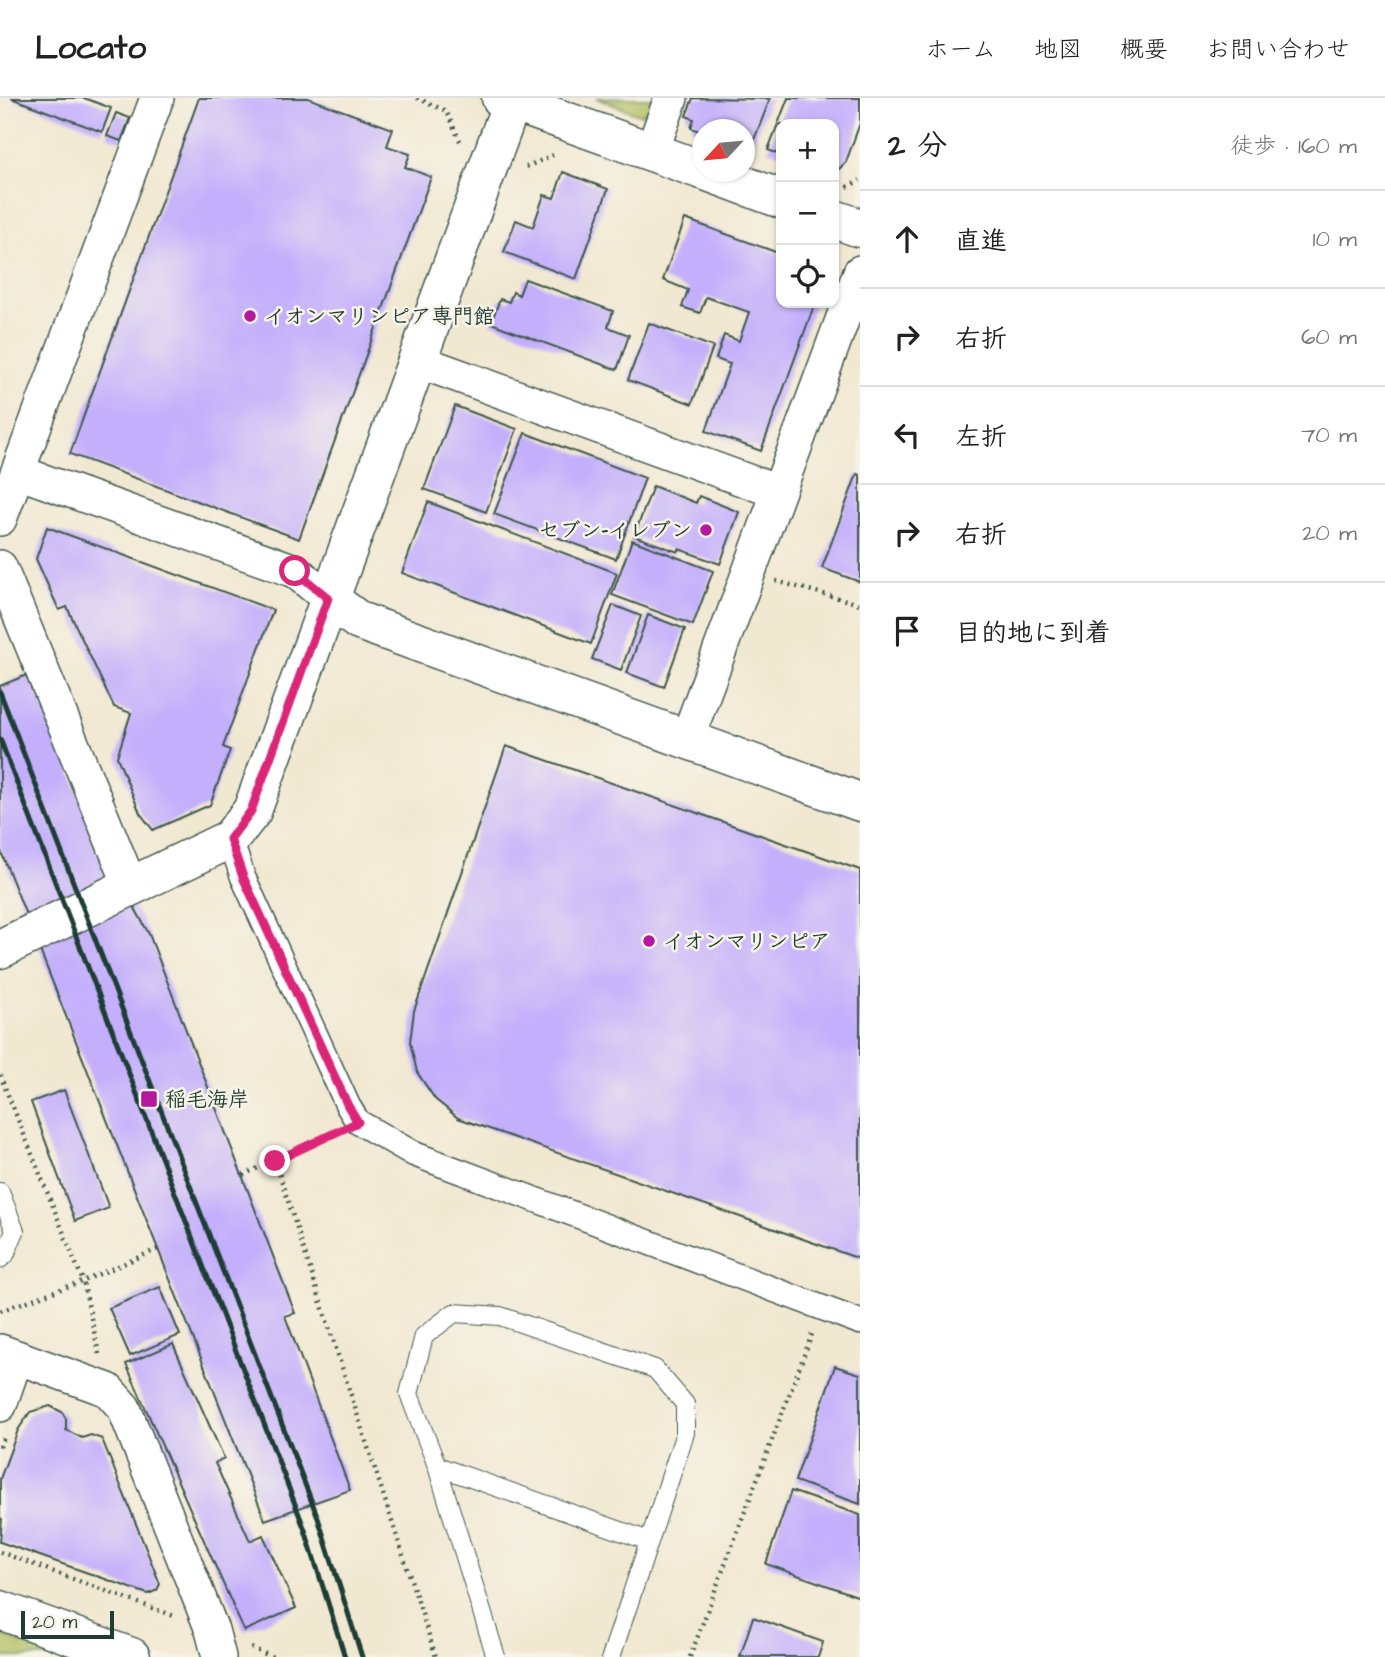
<!DOCTYPE html>
<html lang="ja">
<head>
<meta charset="utf-8">
<style>
	body { margin:0; font-family:"Architects Daughter","Klee One",sans-serif; background:#f2f2f2; color:#222 }
	.controls { position:absolute; right:21px; top:21px; display:grid; overflow:hidden; border-radius:14px; box-shadow:0 2px 5px #0004 }
	.controls button { width:63px; height:63px; display:grid; place-items:center; padding:0; border:0; border-bottom:2px solid #e0e0e0; background:#fff; color:#222; font:35px sans-serif }
	.compass { position:absolute; left:692px; top:21px; width:63px; height:63px; border-radius:50%; background:#fff; box-shadow:0 2px 5px #0004; rotate:244deg }
	.scale { position:absolute; left:21px; bottom:18px; width:93px; box-sizing:border-box; padding-left:7px; border:4px solid #1f3d34; border-top:0; font-size:19px; line-height:24px; white-space:nowrap; color:#1f3d34; -webkit-text-stroke:5px #f7f3e8; paint-order:stroke }
	.stop { position:absolute; width:21px; height:21px; margin:-16px; border:5px solid #db2777; border-radius:50%; background:#fff }
	.stop.end { background:#db2777; border-color:#fff; box-shadow:0 2px 7px #0008 }
	.list { margin:0; padding:0; list-style:none }
	h2 { display:flex; justify-content:space-between; align-items:center; height:91px; margin:0; padding:0 28px; font-size:30px }
	h2 small { font-size:23px; font-weight:400; color:#767676 }
	.list li { display:grid; grid-template-columns:46px 1fr auto; gap:21px; align-items:center; box-sizing:border-box; height:98px; padding:0 28px; border-top:2px solid #e0e0e0 }
	.list b { display:block; font-size:26px; white-space:nowrap }
	.list em { font-size:23px; font-style:normal; color:#767676 }
	.icon { flex:none; width:38px; height:38px; fill:none; stroke:currentColor; stroke-width:2; stroke-linecap:round; stroke-linejoin:round }
	.map { position:relative; flex:none; width:860px; height:1559px; overflow:hidden }
	header { display:flex; align-items:center; gap:42px; box-sizing:border-box; height:98px; padding:0 35px; background:#fff; border-bottom:2px solid #e0e0e0 }
	header strong { font-size:33px }
	nav { display:flex; gap:38px; margin-inline-start:auto; font-size:24px }
	main { display:flex }
	aside { flex:1; background:#fff }
	.map>svg:first-child { display:block }
	.green { fill:#b1c063; stroke:#687e4c; stroke-width:2 }
	.building { fill:#c3affc }
	.lines { fill:none; stroke-linecap:round; stroke-linejoin:round }
	.service-casing { stroke:#3e574c; stroke-width:20 }
	.pedestrian-casing { stroke:#3e574c; stroke-width:27 }
	.minor-casing { stroke:#3e574c; stroke-width:36 }
	.tertiary-casing { stroke:#3e574c; stroke-width:41 }
	.path { stroke:#3e574c; stroke-width:4.5; stroke-dasharray:2 5; stroke-linecap:butt }
	.service { stroke:#fff; stroke-width:18 }
	.pedestrian { stroke:#fff; stroke-width:24 }
	.minor { stroke:#fff; stroke-width:33 }
	.tertiary { stroke:#fff; stroke-width:38 }
	.rail { stroke:#1f3d34; stroke-width:5 }
	.route { stroke:#db2777; stroke-width:9 }
	.poi-dot { fill:#b5179e; stroke:#f7f3e8; stroke-width:2.5 }
	.labels { text-anchor:middle; stroke-width:5; stroke-linejoin:round; paint-order:stroke }
	.poi-label { font-size:21px; font-weight:bold; fill:#1f3d34; stroke:#f7f3e8; text-anchor:start }
</style>
</head>
<body>
<header>
<strong>Locato</strong>
<nav><a>ホーム</a><a>地図</a><a>概要</a><a>お問い合わせ</a></nav>
</header>
<main>
<div class="map">
<svg width="860" height="1559" viewBox="0 0 860 1559">
	<rect width="100%" height="100%" fill="#f7f3e8"/>
	<filter id="ink" filterUnits="userSpaceOnUse"><feTurbulence type="fractalNoise" baseFrequency=".0143" numOctaves="2"/><feDisplacementMap in="SourceGraphic" scale="14" xChannelSelector="R" yChannelSelector="G"/><feConvolveMatrix kernelMatrix="1 2 1 2 8 2 1 2 1" color-interpolation-filters="sRGB"/></filter>
	<filter id="wash" filterUnits="userSpaceOnUse"><feTurbulence type="fractalNoise" baseFrequency=".00686" numOctaves="4" result="noise"/><feDisplacementMap in="SourceGraphic" scale="28" xChannelSelector="R" yChannelSelector="G"/><feGaussianBlur stdDeviation="1.57" result="paint"/><feColorMatrix in="noise" values="0 0 0 0 0 0 0 0 0 0 0 0 0 0 0 0 0 1.4 0 .05"/><feComposite in="paint" operator="in"/></filter>
	<g filter="url(#wash)">
		<rect width="100%" height="100%" fill="#f1e8d1"/>
		<path class="green" d="M 596,0 L 658,0 L 654,10 L 641,17 Z
			M 0,1536 L 61,1559 L 5,1559 L 0,1557 Z"/>
		<g id="blocks">
			<path class="building" d="M 11,0 L 84,0 L 111,10 L 102,34 Z
				M 199,0 L 308,0 L 393,31 L 387,48 L 410,56 L 405,69 L 431,79 L 299,441 L 70,356 Z
				M 693,0 L 770,1 L 750,52 L 744,50 L 744,32 L 702,32 L 702,34 L 691,30 L 694,21 L 686,18 Z
				M 788,0 L 860,0 L 860,25 L 846,64 L 834,76 L 834,26 L 781,26 L 781,57 L 768,52 Z
				M 116,15 L 130,20 L 121,43 L 107,38 Z
				M 563,74 L 608,91 L 576,181 L 504,154 L 516,122 L 533,129 L 544,97 L 554,100 Z
				M 685,121 L 781,156 L 781,205 L 815,205 L 761,353 L 706,333 L 730,266 L 716,261 L 724,237 L 739,243 L 749,214 L 706,199 L 700,215 L 682,209 L 688,192 L 663,182 Z
				M 525,181 L 613,213 L 608,229 L 629,237 L 617,272 L 491,225 L 500,201 L 509,204 L 513,194 L 519,197 Z
				M 649,225 L 713,249 L 692,306 L 628,282 Z
				M 455,308 L 517,331 L 486,414 L 424,391 Z
				M 525,335 L 645,380 L 616,461 L 494,416 Z
				M 857,376 L 860,377 L 860,484 L 822,470 Z
				M 653,388 L 696,405 L 699,398 L 739,414 L 720,466 L 679,451 L 678,454 L 634,438 Z
				M 428,404 L 617,475 L 591,546 L 402,475 Z
				M 47,429 L 273,512 L 223,649 L 230,652 L 210,707 L 153,732 L 140,715 L 117,659 L 131,615 L 114,609 L 67,509 L 59,512 L 36,461 Z
				M 632,442 L 713,473 L 693,527 L 612,497 Z
				M 613,507 L 641,518 L 621,572 L 592,561 Z
				M 648,517 L 685,531 L 664,589 L 627,575 Z
				M 31,575 L 100,746 L 149,836 L 295,1215 L 285,1218 L 350,1392 L 265,1422 L 0,751 L 0,588 Z
				M 506,648 L 860,772 L 860,1161 L 458,1020 L 435,1001 L 417,974 L 410,944 L 414,913 Z
				M 64,992 L 109,1110 L 75,1123 L 31,1004 Z
				M 160,1189 L 180,1237 L 130,1258 L 109,1210 Z
				M 173,1246 L 224,1360 L 215,1365 L 250,1443 L 263,1437 L 296,1510 L 244,1533 L 126,1266 Z
				M 835,1268 L 860,1276 L 860,1406 L 795,1383 Z
				M 50,1308 L 62,1314 L 66,1321 L 66,1332 L 82,1340 L 91,1337 L 102,1341 L 160,1486 L 157,1492 L 149,1496 L 145,1495 L 0,1444 L 2,1421 L 0,1420 L 0,1381 L 18,1332 L 30,1314 Z
				M 791,1393 L 860,1417 L 860,1499 L 766,1466 Z
				M 753,1519 L 823,1544 L 818,1559 L 740,1559 Z"/>
		</g>
	</g>
	<g filter="url(#ink)">
		<use href="#blocks" fill-opacity="0" stroke="#3e574c" stroke-width="2"/>
		<g class="lines">
			<g class="service-casing">
				<path id="service" d="M 0,1094 L 15,1133 L 5,1157 L 0,1161
					M 437,1368 L 649,1443
					M 496,1559 L 437,1368 L 409,1296 L 424,1238 L 454,1215 L 500,1218 L 655,1271 L 685,1306 L 685,1335 L 611,1559"/>
			</g>
			<g class="pedestrian-casing">
				<path id="pedestrian" d="M 230,741 L 243,779 L 348,1008 L 358,1024 L 414,1056 L 860,1224"/>
			</g>
			<g class="minor-casing">
				<path id="minor" d="M 652,53 L 671,0
					M 418,263 L 778,394
					M 18,374 L 295,473 L 328,500
					M 0,421 L 157,0
					M 0,469 L 130,787
					M 687,641 L 860,174
					M 0,1253 L 108,1292 L 124,1310 L 212,1532 L 219,1559
					M 0,1307 L 16,1260"/>
			</g>
			<g class="tertiary-casing">
				<path id="tertiary" d="M 501,0 L 702,72
					M 708,74 L 781,101
					M 834,121 L 860,130
					M 328,500 L 359,523 L 860,704
					M 0,851 L 230,741 L 252,713 L 512,4
					M 0,1512 L 131,1559"/>
			</g>
			<path class="path" d="M 417,0 L 446,13 L 461,45
				M 526,69 L 553,57
				M 847,89 L 860,82
				M 776,483 L 860,506
				M 0,977 L 83,1183 L 0,1213
				M 275,1063 L 436,1559
				M 243,1077 L 334,1035
				M 99,1256 L 83,1183 L 158,1151
				M 0,1349 L 5,1337
				M 0,1454 L 174,1518
				M 251,1550 L 273,1559
				M 690,1559 L 812,1236"/>
			<use href="#service" class="service"/>
			<use href="#pedestrian" class="pedestrian"/>
			<use href="#minor" class="minor"/>
			<use href="#tertiary" class="tertiary"/>
			<path class="rail" d="M 0,594 L 318,1420 L 362,1559
				M 0,641 L 305,1432 L 345,1559"/>
		</g>
	</g>
	<g class="lines" filter="url(#ink)">
		<path class="route" d="M 275,1063 L 358,1024 L 348,1008 L 243,779 L 230,741 L 251,713 L 328,500 L 295,473"/>
	</g>
	<g class="poi-dot">
		<circle cx="250" cy="218" r="7"/>
		<circle cx="706" cy="432" r="7"/>
		<circle cx="649" cy="843" r="7"/>
		<rect x="140" y="992" width="18" height="18" rx="3.5"/>
	</g>
	<g class="labels">
		<g class="poi-label">
			<text x="264" y="225">イオンマリンピア専門館</text>
			<text x="692" y="439" text-anchor="end">セブン-イレブン</text>
			<text x="663" y="850">イオンマリンピア</text>
			<text x="165" y="1008">稲毛海岸</text>
		</g>
	</g>
</svg>
<div class="controls">
<button>+</button>
<button>−</button>
<button><svg class="icon" aria-label="locate" viewBox="0 0 24 24"><circle cx="12" cy="12" r="6"/><path d="M12 2v4M12 18v4M2 12h4M18 12h4"/></svg></button>
</div>
<svg class="compass" viewBox="-18 -18 36 36"><path d="M0-13l5 13h-10z" fill="#e53935"/><path d="M0 13l5-13h-10z" fill="#767676"/></svg>
<div class="scale">20 m</div>
<div class="stop" style="left:295px;top:473px"></div>
<div class="stop end" style="left:275px;top:1063px"></div>
</div>
<aside>
<h2>2 分<small>徒歩 · 160 m</small></h2>
<ul class="list">
<li><svg class="icon" aria-label="ahead" viewBox="0 0 24 24"><path d="M12 20V5M6 11l6-6 6 6"/></svg><div><b>直進</b></div><em>10 m</em></li>
<li><svg class="icon" aria-label="right" viewBox="0 0 24 24"><path d="M7 20v-9h11M14 6l5 5-5 5"/></svg><div><b>右折</b></div><em>60 m</em></li>
<li><svg class="icon" aria-label="left" viewBox="0 0 24 24"><path d="M17 20v-9H6M10 6l-5 5 5 5"/></svg><div><b>左折</b></div><em>70 m</em></li>
<li><svg class="icon" aria-label="right" viewBox="0 0 24 24"><path d="M7 20v-9h11M14 6l5 5-5 5"/></svg><div><b>右折</b></div><em>20 m</em></li>
<li><svg class="icon" aria-label="arrive" viewBox="0 0 24 24"><path d="M6 21V4h12l-3 4 3 4H6"/></svg><div><b>目的地に到着</b></div></li>
</ul>
</aside>
</main>
</body>
</html>
